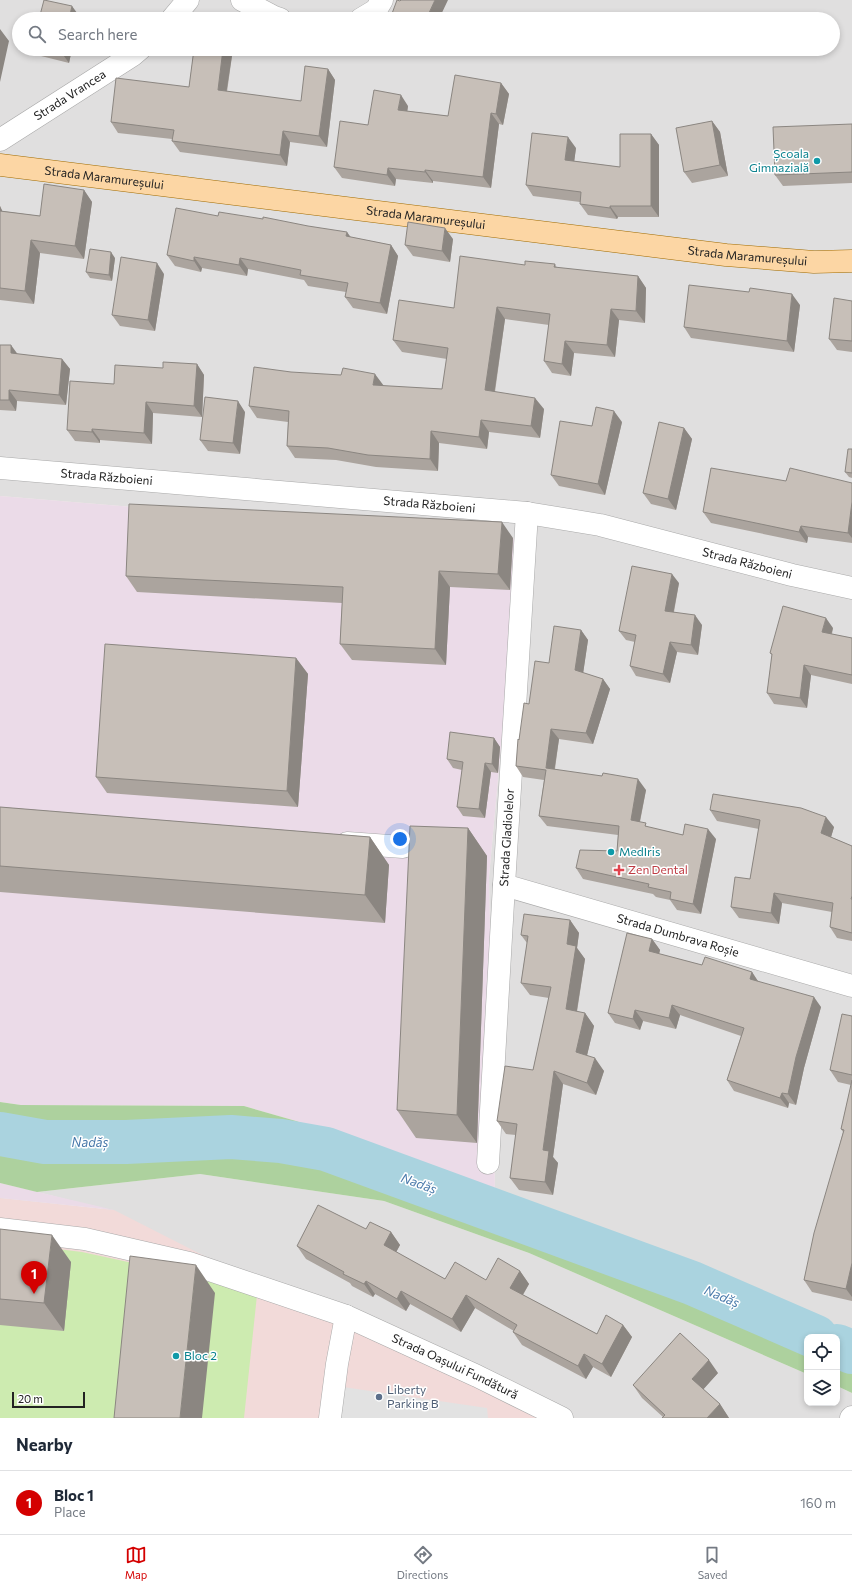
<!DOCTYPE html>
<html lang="en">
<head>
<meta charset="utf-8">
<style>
	body { margin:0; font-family:Commissioner,sans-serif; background:#f6f6f7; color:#1f2937 }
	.controls { position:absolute; right:12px; bottom:12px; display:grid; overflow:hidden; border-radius:8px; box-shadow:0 2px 6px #0003 }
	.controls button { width:36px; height:36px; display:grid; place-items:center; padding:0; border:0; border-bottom:1px solid #e0e1e3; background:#fff; color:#1f2937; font:20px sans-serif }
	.scale { position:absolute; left:12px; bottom:10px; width:73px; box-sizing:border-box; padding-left:4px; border:2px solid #222; border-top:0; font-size:11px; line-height:14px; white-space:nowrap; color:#222; -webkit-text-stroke:3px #fff; paint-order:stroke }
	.you { position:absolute; left:400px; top:839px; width:14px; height:14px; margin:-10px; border:3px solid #fff; border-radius:50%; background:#1a73e8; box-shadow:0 0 0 6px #1a73e833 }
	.badge { display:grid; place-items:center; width:26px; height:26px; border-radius:50%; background:#d40000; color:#fff; font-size:13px; font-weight:700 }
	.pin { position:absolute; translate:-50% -33px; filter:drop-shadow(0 1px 2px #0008) }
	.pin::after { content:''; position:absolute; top:21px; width:14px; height:12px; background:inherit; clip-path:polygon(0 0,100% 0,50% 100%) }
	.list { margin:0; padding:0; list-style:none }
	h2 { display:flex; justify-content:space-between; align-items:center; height:52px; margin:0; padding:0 16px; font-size:17px }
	h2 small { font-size:13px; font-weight:400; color:#747a83 }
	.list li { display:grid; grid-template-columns:26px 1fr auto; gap:12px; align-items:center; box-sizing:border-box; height:64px; padding:0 16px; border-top:1px solid #e0e1e3 }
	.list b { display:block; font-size:15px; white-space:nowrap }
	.list p { margin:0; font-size:13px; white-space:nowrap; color:#747a83 }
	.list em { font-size:13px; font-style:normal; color:#747a83 }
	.icon { flex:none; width:22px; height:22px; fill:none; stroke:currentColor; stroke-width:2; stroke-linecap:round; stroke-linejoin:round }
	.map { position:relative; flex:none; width:852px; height:1418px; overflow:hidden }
	.search { position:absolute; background:#fff; box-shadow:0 2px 6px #0003; left:12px; right:12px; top:12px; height:44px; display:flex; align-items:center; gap:10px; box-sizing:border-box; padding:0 14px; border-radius:22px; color:#747a83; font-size:15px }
	.sheet { height:116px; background:#fff }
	nav { display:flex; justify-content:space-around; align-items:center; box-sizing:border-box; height:56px; border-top:1px solid #e0e1e3; background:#fff; font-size:11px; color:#747a83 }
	nav a { display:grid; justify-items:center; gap:2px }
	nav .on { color:#d40000 }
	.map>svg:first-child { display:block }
	.residential { fill:#e0dfdf; fill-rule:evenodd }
	.commercial { fill:#f2dad9 }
	.industrial { fill:#ebdbe8 }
	.grass { fill:#cdebb0 }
	.forest { fill:#add19e }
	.parking { fill:#e2e2e2 }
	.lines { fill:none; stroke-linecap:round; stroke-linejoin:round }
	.river { stroke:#aad3df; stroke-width:44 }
	.minor-casing { stroke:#a9a9a9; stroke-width:23 }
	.major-casing { stroke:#a06b00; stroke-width:23 }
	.minor { stroke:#fff; stroke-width:22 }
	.major { stroke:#fcd6a4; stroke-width:22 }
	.wall { fill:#aba49e }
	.shaded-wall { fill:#8b8681 }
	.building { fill:#c7bfb8; stroke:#8b8681 }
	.culture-dot { fill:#0f9aa8; stroke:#fff; stroke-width:1.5 }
	.health-dot { fill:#e0444e; stroke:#fff; stroke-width:1.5 }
	.service-dot { fill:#5c6f8a; stroke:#fff; stroke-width:1.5 }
	.labels { text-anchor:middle; stroke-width:3; stroke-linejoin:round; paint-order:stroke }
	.street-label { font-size:12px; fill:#222; stroke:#fff }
	.culture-label { font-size:12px; fill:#0d838f; stroke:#fff; text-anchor:start }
	.health-label { font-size:12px; fill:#be3a42; stroke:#fff; text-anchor:start }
	.service-label { font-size:12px; fill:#4e5e75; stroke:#fff; text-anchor:start }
	.water-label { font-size:13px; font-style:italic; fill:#4a7aab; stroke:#fff }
</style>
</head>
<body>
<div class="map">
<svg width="852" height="1418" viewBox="0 0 852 1418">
	<rect width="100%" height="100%" fill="#f2efe9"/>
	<path class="residential" d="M 0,0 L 852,0 L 852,1337 L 802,1315 L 495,1193 L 489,877 L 520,539 L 0,496 ZM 19,19 L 833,19 L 833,49 L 19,49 Z
		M 200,1174 L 384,1201 L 529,1253 L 807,1374 L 807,1403 L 837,1403 L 837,1386 L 852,1393 L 852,1418 L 0,1418 L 0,1198 L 109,1210 L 37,1192 Z"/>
	<path class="commercial" d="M 0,1198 L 114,1210 L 224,1266 L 540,1418 L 0,1418 Z"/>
	<path class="industrial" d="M 0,496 L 520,539 L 489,877 L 495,1193 L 296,1121 L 244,1106 L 21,1105 L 0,1102 Z
		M 0,1183 L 114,1210 L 0,1198 Z"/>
	<path class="grass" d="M 0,1242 L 82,1252 L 188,1275 L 257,1295 L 244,1418 L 0,1418 Z"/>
	<path class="forest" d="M 0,1102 L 21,1105 L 244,1106 L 296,1121 L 495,1193 L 802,1316 L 852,1337 L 852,1393 L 837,1386 L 837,1337 L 807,1337 L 807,1374 L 529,1253 L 384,1201 L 200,1174 L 37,1192 L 0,1183 Z"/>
	<path class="parking" d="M 343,1387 L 487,1408 L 488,1418 L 341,1418 Z"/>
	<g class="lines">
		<path class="river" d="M 0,1134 L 45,1142 L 126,1142 L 231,1137 L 281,1141 L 326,1149 L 692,1283 L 816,1337
			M 837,1346 L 852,1352"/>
		<g class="minor-casing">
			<g id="minor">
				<path d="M 242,0 L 274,17 L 280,19"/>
				<path d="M 172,19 L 188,0"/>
				<path d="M 361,19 L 376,10 L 382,0"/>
				<path id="s1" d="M 0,140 L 133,55 L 140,49"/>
				<path id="s2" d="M 0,468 L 527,513 L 600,525 L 792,575 L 852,588"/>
				<path d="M 347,843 L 403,847"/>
				<path id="s3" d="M 504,885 L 852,986"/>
				<path id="s4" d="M 488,1163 L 504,885 L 527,513"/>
				<path id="s5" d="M 0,1229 L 85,1239 L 189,1263 L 346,1316 L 477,1376 L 562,1418"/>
				<path d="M 330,1418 L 337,1364 L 346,1316"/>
				<path d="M 851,1418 L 852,1417"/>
			</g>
		</g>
		<g class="major-casing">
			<g id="major">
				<path id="s6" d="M 0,165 L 726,255 L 814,262 L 852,261"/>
			</g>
		</g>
		<use href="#minor" class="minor"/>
		<use href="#major" class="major"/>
	</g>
	<path class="wall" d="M 36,49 L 72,49 L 69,63 L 41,56 Z
		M 194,49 L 233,49 L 227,92 L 301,101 L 328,69 L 335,80 L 327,147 L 290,142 L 287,166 L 180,152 L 172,141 L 172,139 L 118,133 L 111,122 L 189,87 Z
		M 501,83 L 509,94 L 503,125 L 499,124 L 491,188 L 433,181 L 433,183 L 396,179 L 395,186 L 342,178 L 334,167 L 368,125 L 408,106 L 407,111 L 448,116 Z
		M 712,121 L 720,132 L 728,176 L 692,183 L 684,172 Z
		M 852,124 L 852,183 L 783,186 L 775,175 Z
		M 651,134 L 659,145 L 659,217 L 618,217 L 617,219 L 588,215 L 580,204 L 580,202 L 533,196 L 526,185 L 576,148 L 574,161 L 620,167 Z
		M 84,190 L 92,202 L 84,259 L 40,253 L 34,304 L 0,300 L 0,206 L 2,211 L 40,216 Z
		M 218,216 L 351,237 L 391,245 L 398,256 L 387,314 L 353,308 L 345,297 L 346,292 L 308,286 L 304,280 L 248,269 L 247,276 L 202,268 L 201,272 L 175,266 L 167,255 Z
		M 453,239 L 450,262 L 413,256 L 405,245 Z
		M 115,258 L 112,281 L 90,278 L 86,272 Z
		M 555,264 L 557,268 L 638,276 L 646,288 L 645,323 L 619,320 L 615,357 L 574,353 L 571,376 L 552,373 L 544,361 L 549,325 L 505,319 L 495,392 L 544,409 L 540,438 L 489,432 L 487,449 L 439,443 L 438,471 L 376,467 L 336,460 L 295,458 L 287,446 L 288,422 L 257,418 L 249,406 L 383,386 L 442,389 L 447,359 L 402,352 L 393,340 L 454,308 L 525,265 Z
		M 164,274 L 155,331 L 120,326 L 112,315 Z
		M 852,301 L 852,352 L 837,350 L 829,339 Z
		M 800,305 L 794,352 L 691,338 L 684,327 Z
		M 0,345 L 17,354 L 62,359 L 70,369 L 66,405 L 17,401 L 16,411 L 0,410 Z
		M 197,364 L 204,375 L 202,417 L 153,413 L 152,444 L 100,440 L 100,443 L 75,441 L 67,430 L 114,384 L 163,368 Z
		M 245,412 L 240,454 L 208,451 L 200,440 Z
		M 622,422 L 605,495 L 559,486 L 551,475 Z
		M 684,428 L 692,439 L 676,510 L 651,504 L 643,493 Z
		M 852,449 L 852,478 L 849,477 L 845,472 Z
		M 786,481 L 852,483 L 852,543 L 808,537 L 807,543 L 711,523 L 703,512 Z
		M 513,538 L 510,590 L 450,587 L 446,665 L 352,660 L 340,644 L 342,603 L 137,592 L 126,576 Z
		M 679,583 L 674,612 L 702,625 L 698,655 L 677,652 L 670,683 L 636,676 L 630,666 L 635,642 L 626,640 L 619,631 Z
		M 833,628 L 832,634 L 852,638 L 852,684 L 811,675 L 807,708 L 774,704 L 767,693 L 772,655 L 770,653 Z
		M 581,630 L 588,640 L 583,673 L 603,679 L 610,689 L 593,744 L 559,739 L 555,769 L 646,790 L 640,822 L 648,827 L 683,835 L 716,839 L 701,914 L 677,910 L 670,900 L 656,897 L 653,894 L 583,879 L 576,868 L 617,851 L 618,835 L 547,826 L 539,816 L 544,780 L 523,777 L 516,766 L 519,740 L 529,704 L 549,663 Z
		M 296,658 L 308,674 L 298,807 L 107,793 L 96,777 Z
		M 494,738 L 500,747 L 498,773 L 491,772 L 485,818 L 463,816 L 457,807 L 462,770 L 453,768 L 447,759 Z
		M 0,807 L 370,837 L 389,865 L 385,923 L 0,892 Z
		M 710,810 L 834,827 L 831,837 L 852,846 L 852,941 L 837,938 L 830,927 L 832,912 L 782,903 L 779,924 L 739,918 L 731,907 L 750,879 L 759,829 L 717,821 Z
		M 468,828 L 487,856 L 477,1143 L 416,1138 L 397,1110 Z
		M 570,920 L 579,933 L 577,948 L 585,959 L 577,1012 L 585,1013 L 594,1026 L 587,1055 L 604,1071 L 596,1095 L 563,1084 L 553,1157 L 558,1163 L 553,1195 L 519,1190 L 510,1178 L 516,1135 L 506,1134 L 497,1121 L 533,1070 L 549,998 L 530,995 L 521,983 L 527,943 L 521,935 Z
		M 652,939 L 660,950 L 659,954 L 702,965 L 752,972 L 758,981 L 821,1007 L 804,1068 L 796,1105 L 789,1103 L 788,1108 L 734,1091 L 727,1080 L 741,1036 L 680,1015 L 676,1029 L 643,1021 L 640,1030 L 615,1023 L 608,1013 Z
		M 852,1016 L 852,1301 L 812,1292 L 804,1280 L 843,1132 L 841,1129 L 851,1085 L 838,1082 L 830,1070 Z
		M 0,1229 L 71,1262 L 64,1331 L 0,1325 Z
		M 366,1229 L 391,1232 L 400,1245 L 396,1252 L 445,1279 L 486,1280 L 520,1271 L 529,1284 L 523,1295 L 597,1334 L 623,1325 L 632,1337 L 611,1377 L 593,1367 L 586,1379 L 522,1345 L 513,1332 L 514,1331 L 475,1308 L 461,1332 L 410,1304 L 406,1311 L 375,1294 L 373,1297 L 352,1286 L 350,1283 L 306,1259 L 297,1246 Z
		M 718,1373 L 703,1389 L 720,1404 L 729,1418 L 662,1418 L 663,1417 L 642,1398 L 633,1385 Z"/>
	<path class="shaded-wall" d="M 435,0 L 448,0 L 439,19 L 429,13 Z
		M 72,6 L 80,17 L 79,19 L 69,19 Z
		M 0,29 L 9,41 L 0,82 Z
		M 62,49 L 72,49 L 69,63 L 61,52 Z
		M 223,49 L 233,49 L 225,101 L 218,90 Z
		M 328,69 L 335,80 L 327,147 L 319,136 Z
		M 501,83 L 509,94 L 503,125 L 496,114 Z
		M 401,95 L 408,106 L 406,121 L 398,110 Z
		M 491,113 L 499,124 L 491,188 L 483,177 Z
		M 712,121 L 720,132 L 728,176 L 720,165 Z
		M 283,131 L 290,142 L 287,166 L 280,155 Z
		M 651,134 L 659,145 L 659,217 L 651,206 Z
		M 568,137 L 576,148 L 573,171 L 565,160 Z
		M 388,168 L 396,179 L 395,186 L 387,175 Z
		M 425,170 L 433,181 L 433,183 L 425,172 Z
		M 84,190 L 92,202 L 84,259 L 75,246 Z
		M 0,206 L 8,223 L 0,212 Z
		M 610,206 L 618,217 L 617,219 L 610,208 Z
		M 445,228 L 453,239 L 450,262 L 442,251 Z
		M 347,232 L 355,243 L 346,236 Z
		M 31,240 L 40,253 L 34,304 L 25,291 Z
		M 391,245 L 398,256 L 387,314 L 380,303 Z
		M 111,252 L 115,258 L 112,281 L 109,275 Z
		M 194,257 L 202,268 L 201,272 L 194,261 Z
		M 240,258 L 248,269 L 247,276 L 239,265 Z
		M 157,263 L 164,274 L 155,331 L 148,320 Z
		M 638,276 L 646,288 L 645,323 L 636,311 Z
		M 792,294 L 800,305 L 794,352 L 787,341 Z
		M 497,307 L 505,319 L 493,402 L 485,390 Z
		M 611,309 L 619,320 L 615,357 L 607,345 Z
		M 565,341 L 574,353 L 571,376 L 562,364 Z
		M 11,345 L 19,356 L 11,353 Z
		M 62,359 L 70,369 L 66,405 L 59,395 Z
		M 197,364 L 204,375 L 202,417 L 194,406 Z
		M 375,374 L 384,386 L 373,385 Z
		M 9,390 L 17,401 L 16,411 L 9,400 Z
		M 535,398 L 544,409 L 540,438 L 531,426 Z
		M 238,401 L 245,412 L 240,454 L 233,443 Z
		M 146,402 L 153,413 L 152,444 L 144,433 Z
		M 614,411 L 622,422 L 605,495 L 598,484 Z
		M 481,420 L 489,432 L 487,449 L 479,437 Z
		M 684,428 L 692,439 L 676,510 L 668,499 Z
		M 92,429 L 100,440 L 100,443 L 92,432 Z
		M 431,431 L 439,443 L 438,471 L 430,459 Z
		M 852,502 L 852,538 L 848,533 Z
		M 502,522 L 513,538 L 510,590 L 498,574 Z
		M 801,526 L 808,537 L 807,543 L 799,532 Z
		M 439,571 L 450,587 L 446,665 L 435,649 Z
		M 672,574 L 679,583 L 672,620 L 665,611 Z
		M 695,615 L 702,625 L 698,655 L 691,645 Z
		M 826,618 L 833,628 L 829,642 L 822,632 Z
		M 581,630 L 588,640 L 582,681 L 575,670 Z
		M 670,642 L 677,652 L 670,683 L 663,674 Z
		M 296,658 L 308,674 L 298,807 L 287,791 Z
		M 804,665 L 811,675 L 807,708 L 800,698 Z
		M 603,679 L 610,689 L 593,744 L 586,733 Z
		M 551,729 L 559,739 L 553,779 L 546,768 Z
		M 494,738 L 500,747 L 498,773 L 492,764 Z
		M 485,763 L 491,772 L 485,818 L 479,809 Z
		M 638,779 L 646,790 L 638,830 L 631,820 Z
		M 826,817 L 834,827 L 829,844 L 821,833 Z
		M 468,828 L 487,856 L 477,1143 L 457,1115 Z
		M 708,829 L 716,839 L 701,914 L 693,904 Z
		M 370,837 L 389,865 L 385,923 L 365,895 Z
		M 774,893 L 782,903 L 779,924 L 771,913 Z
		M 570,920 L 579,933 L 577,948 L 585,959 L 575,1022 L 566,1009 L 567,944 Z
		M 652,939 L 660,950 L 657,962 L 649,951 Z
		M 752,972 L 759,983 L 750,979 Z
		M 814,997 L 821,1007 L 804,1068 L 796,1105 L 788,1094 L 796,1057 Z
		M 672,1005 L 680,1015 L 676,1029 L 669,1018 Z
		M 635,1010 L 643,1021 L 640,1030 L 633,1019 Z
		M 585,1013 L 594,1026 L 585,1064 L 576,1052 Z
		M 595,1058 L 604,1071 L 596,1095 L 587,1083 Z
		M 554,1071 L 563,1084 L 553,1157 L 558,1163 L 553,1195 L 545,1182 L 543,1150 Z
		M 782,1093 L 789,1103 L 788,1108 L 780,1098 Z
		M 391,1232 L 400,1245 L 393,1258 L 384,1245 Z
		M 52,1235 L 71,1262 L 64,1331 L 44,1303 Z
		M 852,1263 L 852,1297 L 846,1289 Z
		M 196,1265 L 215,1293 L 202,1418 L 180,1418 Z
		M 520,1271 L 529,1284 L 519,1301 L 510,1288 Z
		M 366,1281 L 375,1294 L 373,1297 L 364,1284 Z
		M 401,1291 L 410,1304 L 406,1311 L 397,1299 Z
		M 466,1295 L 475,1308 L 461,1332 L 452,1319 Z
		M 623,1325 L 632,1337 L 611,1377 L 602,1364 Z
		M 584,1354 L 593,1367 L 586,1379 L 578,1366 Z
		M 709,1360 L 718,1373 L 701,1392 L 692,1379 Z
		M 720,1404 L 729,1418 L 707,1418 Z"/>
	<path class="building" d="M 44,0 L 72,6 L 69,19 L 39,19 Z
		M 397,0 L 400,1 L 401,0 L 435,0 L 429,13 L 446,19 L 390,19 Z
		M 199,13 L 228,17 L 227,19 L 198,19 Z
		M 48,49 L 62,49 L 61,52 Z
		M 194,49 L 223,49 L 218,90 L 301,101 L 305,66 L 328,69 L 319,136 L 283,131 L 280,155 L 172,141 L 174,130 L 111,122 L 116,78 L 189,87 Z
		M 455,75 L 501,83 L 496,114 L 491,113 L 483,177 L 425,170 L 425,172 L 388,168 L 387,175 L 334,167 L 340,121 L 368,125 L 374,90 L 401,95 L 398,110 L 448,116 Z
		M 712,121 L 720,165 L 684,172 L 676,128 Z
		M 852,124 L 852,172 L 775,175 L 773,127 Z
		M 532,133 L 568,137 L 565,160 L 620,167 L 620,134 L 651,134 L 651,206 L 610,206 L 610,208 L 580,204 L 581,192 L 526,185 Z
		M 44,184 L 84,190 L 75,246 L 31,240 L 25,291 L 0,288 L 0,211 L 40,216 Z
		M 176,208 L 218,216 L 219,212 L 263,219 L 263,217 L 308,226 L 347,232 L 346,236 L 391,245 L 380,303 L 345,297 L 348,283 L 300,275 L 301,270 L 240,258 L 239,265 L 194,257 L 194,261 L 167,255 Z
		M 408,222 L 445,228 L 442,251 L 405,245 Z
		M 90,249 L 111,252 L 109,275 L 86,272 Z
		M 460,256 L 525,265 L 525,261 L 555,264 L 554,267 L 638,276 L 636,311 L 611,309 L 607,345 L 565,341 L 562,364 L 544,361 L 550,314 L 497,307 L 485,390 L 535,398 L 531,426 L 481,420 L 479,437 L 431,431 L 430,459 L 368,455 L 328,448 L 287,446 L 289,411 L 249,406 L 254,367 L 291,372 L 341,375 L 343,368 L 375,374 L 373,385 L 442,389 L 448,348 L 393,340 L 399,300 L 454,308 Z
		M 121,257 L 157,263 L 148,320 L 112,315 Z
		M 689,285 L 749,292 L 750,288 L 792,294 L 787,341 L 684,327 Z
		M 834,298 L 852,301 L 852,341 L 829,339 Z
		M 0,345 L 11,345 L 11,353 L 62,359 L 59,395 L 9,390 L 9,400 L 0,400 Z
		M 163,362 L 197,364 L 194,406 L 146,402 L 144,433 L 92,429 L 92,432 L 67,430 L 70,381 L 114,384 L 115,365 L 163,368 Z
		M 205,397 L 238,401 L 233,443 L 200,440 Z
		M 596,407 L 614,411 L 598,484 L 551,475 L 560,421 L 592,426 Z
		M 659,422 L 684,428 L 668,499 L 643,493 Z
		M 848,449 L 852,449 L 852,473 L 845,472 Z
		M 711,468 L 786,481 L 790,468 L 852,483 L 852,502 L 848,533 L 801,526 L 799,532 L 703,512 Z
		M 129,504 L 502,522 L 498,574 L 439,571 L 435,649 L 340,644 L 343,587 L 126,576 Z
		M 632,566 L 672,574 L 665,611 L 695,615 L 691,645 L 670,642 L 663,674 L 630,666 L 636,635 L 619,631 Z
		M 783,606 L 826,618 L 822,632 L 852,638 L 852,675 L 804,665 L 800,698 L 767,693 L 772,654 L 770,653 Z
		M 554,626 L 581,630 L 575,670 L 603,679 L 586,733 L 551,729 L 546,768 L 602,776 L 603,773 L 638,779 L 631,820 L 646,823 L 645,826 L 683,835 L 685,824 L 708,829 L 693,904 L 670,899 L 671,892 L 648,887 L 649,884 L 576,868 L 580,850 L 617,851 L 619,826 L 539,816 L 546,770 L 516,766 L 518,739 L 519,740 L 524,703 L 529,704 L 535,661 L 549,663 Z
		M 105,644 L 296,658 L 287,791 L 96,777 Z
		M 450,732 L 494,738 L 492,764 L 485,763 L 479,809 L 457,807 L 463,762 L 447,759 Z
		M 713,794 L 801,808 L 826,817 L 821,833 L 852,846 L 852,896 L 851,899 L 852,899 L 852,933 L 830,927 L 833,903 L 774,893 L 771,913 L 731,907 L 735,877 L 750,879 L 760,820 L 710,810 Z
		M 0,807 L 370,837 L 365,895 L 0,866 Z
		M 410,826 L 468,828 L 457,1115 L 397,1110 Z
		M 524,914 L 570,920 L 567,944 L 576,946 L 566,1009 L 585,1013 L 576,1052 L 595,1058 L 587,1083 L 554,1071 L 543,1150 L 549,1151 L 545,1182 L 510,1178 L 517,1124 L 497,1121 L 505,1066 L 533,1070 L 551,987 L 521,983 L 528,936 L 521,935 Z
		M 627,933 L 652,939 L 649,951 L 702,965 L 705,957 L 752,972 L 750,979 L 814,997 L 796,1057 L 788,1094 L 782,1093 L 780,1098 L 727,1080 L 744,1028 L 672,1005 L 669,1018 L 635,1010 L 633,1019 L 608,1013 Z
		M 842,1014 L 852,1016 L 852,1075 L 830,1070 Z
		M 852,1080 L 852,1263 L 846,1289 L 804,1280 L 814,1233 L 844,1130 L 841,1129 Z
		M 318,1205 L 366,1229 L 370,1222 L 391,1232 L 384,1245 L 445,1279 L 455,1262 L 486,1280 L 498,1258 L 520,1271 L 510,1288 L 597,1334 L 606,1315 L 623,1325 L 602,1364 L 584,1354 L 578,1366 L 513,1332 L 517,1325 L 466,1295 L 452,1319 L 401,1291 L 397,1299 L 366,1281 L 364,1284 L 343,1274 L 344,1272 L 297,1246 Z
		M 0,1229 L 52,1235 L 44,1303 L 0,1299 Z
		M 130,1256 L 196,1265 L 180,1418 L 114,1418 Z
		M 680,1333 L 709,1360 L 692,1379 L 720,1404 L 707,1418 L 662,1418 L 665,1415 L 633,1385 Z"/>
	<g class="culture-dot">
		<circle cx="817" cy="161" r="4"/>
		<circle cx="611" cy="852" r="4"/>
		<circle cx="176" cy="1356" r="4"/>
	</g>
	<path class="health-dot" d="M617 864h4v4h4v4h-4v4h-4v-4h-4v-4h4z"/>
	<circle class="service-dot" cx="379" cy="1397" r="4"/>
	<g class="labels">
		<g class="street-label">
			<text dy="4" stroke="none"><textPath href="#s1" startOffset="83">Strada Vrancea</textPath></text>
			<text dy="4" stroke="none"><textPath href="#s6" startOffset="105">Strada Maramureșului</textPath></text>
			<text dy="4" stroke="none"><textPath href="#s6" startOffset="429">Strada Maramureșului</textPath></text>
			<text dy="4" stroke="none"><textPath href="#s6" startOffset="753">Strada Maramureșului</textPath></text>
			<text dy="4" stroke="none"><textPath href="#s2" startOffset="107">Strada Războieni</textPath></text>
			<text dy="4" stroke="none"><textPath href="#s2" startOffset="431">Strada Războieni</textPath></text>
			<text dy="4" stroke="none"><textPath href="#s2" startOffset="755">Strada Războieni</textPath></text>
			<text dy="4" stroke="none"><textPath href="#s4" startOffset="326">Strada Gladiolelor</textPath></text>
			<text dy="4" stroke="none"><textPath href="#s3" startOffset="181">Strada Dumbrava Roșie</textPath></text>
			<text dy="4" stroke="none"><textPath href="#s5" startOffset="478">Strada Oașului Fundătură</textPath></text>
		</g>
		<g class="culture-label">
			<text x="809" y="158" text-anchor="end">Școala<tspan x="809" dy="14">Gimnazială</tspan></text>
			<text x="619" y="856">MedIris</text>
			<text x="184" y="1360">Bloc 2</text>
		</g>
		<g class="health-label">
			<text x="628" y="874">Zen Dental</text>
		</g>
		<g class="service-label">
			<text x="387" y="1394">Liberty<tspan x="387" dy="14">Parking B</tspan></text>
		</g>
		<g class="water-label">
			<text x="90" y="1147">Nadăș</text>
			<text transform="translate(419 1183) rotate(20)" y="5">Nadăș</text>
			<text transform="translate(722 1296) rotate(23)" y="5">Nadăș</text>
		</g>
	</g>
</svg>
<div class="controls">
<button><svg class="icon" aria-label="locate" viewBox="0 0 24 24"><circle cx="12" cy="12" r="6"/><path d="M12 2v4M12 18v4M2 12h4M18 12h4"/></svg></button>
<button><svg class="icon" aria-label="layers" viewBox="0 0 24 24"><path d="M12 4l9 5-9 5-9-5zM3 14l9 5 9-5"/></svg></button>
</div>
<div class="scale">20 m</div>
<div class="you"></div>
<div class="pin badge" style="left:34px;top:1294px">1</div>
<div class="search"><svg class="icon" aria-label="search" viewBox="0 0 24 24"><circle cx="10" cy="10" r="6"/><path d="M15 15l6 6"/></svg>Search here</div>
</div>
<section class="sheet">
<h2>Nearby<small></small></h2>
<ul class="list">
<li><span class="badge">1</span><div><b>Bloc 1</b><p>Place</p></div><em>160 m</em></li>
</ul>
</section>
<nav>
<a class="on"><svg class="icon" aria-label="map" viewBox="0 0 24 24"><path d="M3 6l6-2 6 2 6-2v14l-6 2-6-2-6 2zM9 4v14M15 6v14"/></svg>Map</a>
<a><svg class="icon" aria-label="directions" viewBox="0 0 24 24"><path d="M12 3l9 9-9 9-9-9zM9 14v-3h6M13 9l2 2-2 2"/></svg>Directions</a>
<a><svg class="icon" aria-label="saved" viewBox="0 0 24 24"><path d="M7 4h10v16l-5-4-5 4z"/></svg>Saved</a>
</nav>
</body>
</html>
